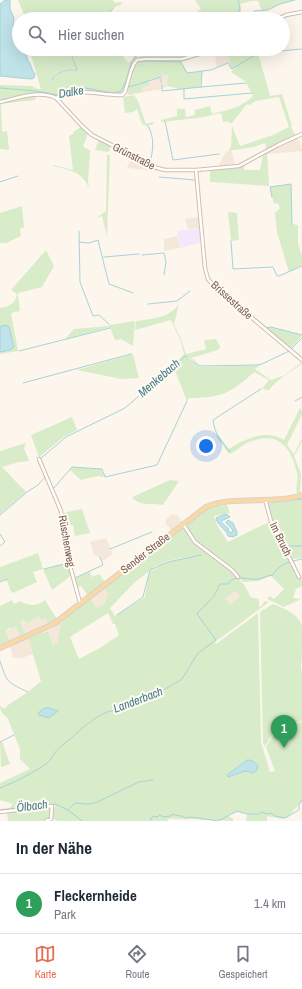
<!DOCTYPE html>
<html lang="de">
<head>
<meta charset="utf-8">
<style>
	body { margin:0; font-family:"Archivo Narrow",sans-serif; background:#f6f6f7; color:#1f2937 }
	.you { position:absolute; left:206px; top:446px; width:14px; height:14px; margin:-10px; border:3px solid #fff; border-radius:50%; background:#1a73e8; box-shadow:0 0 0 6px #1a73e833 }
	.badge { display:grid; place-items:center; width:26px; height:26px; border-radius:50%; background:#e76f51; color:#fff; font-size:13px; font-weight:700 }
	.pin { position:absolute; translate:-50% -33px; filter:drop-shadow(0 1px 2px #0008) }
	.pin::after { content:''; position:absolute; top:21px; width:14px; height:12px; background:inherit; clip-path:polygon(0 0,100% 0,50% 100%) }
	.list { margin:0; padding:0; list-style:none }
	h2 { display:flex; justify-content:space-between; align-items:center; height:52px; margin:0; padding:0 16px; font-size:17px }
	h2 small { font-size:13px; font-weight:400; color:#747a83 }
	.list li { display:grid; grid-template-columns:26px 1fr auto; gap:12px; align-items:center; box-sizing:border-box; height:60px; padding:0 16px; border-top:1px solid #e0e1e3 }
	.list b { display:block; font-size:15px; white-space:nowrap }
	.list p { margin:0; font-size:13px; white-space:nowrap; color:#747a83 }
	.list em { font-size:13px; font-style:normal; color:#747a83 }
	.icon { flex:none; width:22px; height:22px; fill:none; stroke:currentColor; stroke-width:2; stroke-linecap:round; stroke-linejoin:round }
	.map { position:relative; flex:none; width:302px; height:821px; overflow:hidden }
	.search { position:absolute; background:#fff; box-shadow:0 4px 16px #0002; left:12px; right:12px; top:12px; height:44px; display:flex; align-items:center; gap:10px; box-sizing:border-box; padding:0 14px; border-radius:22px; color:#747a83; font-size:15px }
	.sheet { height:112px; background:#fff }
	nav { display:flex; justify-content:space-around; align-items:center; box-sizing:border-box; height:56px; border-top:1px solid #e0e1e3; background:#fff; font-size:11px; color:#747a83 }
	nav a { display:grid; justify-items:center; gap:2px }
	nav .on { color:#e76f51 }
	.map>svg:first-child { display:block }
	.residential { fill:#f5e8da }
	.education { fill:#f3e8fa }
	.green { fill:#d8ecc9; fill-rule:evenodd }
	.water { fill:#bfe3e8; stroke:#a5d3da }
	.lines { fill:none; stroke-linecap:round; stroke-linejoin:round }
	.stream { stroke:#a5d3da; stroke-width:1 }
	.minor-casing { stroke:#d1beb0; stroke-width:4.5 }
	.major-casing { stroke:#dad1cd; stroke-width:6 }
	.minor { stroke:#fff; stroke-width:2.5 }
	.major { stroke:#fbd9a5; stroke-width:4 }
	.labels { text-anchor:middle; stroke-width:4; stroke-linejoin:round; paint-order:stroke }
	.street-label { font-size:11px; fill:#7a5c4d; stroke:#fffaf3 }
	.water-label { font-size:12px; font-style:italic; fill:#437c86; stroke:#fffaf3 }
</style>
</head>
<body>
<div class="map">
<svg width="302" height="821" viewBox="0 0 302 821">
	<rect width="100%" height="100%" fill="#fdf6ec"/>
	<path class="residential" d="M 221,49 L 224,49 L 230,63 L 217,67 L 215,61 L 217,60 L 214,52 Z
		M 169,75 L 167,87 L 159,90 L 143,92 L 142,87 L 148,86 L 148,80 Z
		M 298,137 L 302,151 L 267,154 L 267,152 L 279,146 Z
		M 228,151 L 232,151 L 235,166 L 218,168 L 223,156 L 225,153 Z
		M 132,156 L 158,169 L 158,171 L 128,168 L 127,167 Z
		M 200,217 L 201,228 L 188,229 L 185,219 Z
		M 178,236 L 180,248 L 164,251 L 164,239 Z
		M 173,514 L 178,516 L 182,522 L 171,531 L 168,526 L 167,527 L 165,521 L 167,519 L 167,518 Z
		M 106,538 L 113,554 L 103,561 L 101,557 L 99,557 L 94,555 L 90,542 Z
		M 104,588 L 108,594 L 104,604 L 96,609 L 91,598 Z
		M 236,591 L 241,597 L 230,604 L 225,598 Z
		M 39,616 L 45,617 L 49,625 L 25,635 L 19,621 L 24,619 L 27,624 Z
		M 59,624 L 60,629 L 58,643 L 53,646 L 48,631 Z
		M 16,627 L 20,637 L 10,642 L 5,631 Z
		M 28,638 L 33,654 L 22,658 L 13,658 L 10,646 Z"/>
	<path class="education" d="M 201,228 L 202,242 L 180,248 L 177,231 Z"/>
	<path class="green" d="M 18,0 L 113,0 L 115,3 L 121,2 L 122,4 L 115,7 L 104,19 L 23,19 L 25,17 Z
		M 195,0 L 291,0 L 292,1 C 281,3 272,9 262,11 L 258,1 L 252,1 L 240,4 L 242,15 L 246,14 L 249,19 L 235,19 L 232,15 L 225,19 L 186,19 L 201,9 Z
		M 29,49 L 74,49 L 70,54 L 76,69 C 68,68 56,71 53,80 C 58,72 68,70 77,70 L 71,55 L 76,49 L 118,49 L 117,50 L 129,63 L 133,59 L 136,49 L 142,49 L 142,50 L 135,61 L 124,92 L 122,95 L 79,92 L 77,89 L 68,90 L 68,93 L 55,97 L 44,94 L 0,101 L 0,85 L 32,86 L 38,89 L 41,89 Z
		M 143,49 L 215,49 L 182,58 L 138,59 Z
		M 224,49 L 257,49 L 270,96 L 282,94 L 292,126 L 291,127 L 296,136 L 267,151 L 265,143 L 254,147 L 228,151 L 231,147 L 232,126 L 240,146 L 273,135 L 289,127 L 279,97 L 256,101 L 249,105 L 247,104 L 232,123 L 229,123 L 228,121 L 223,122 L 221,113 L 198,118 L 161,122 L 161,120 L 177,116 L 177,109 L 185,109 L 186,117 L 195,115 L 195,110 L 210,106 L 212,114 C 227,110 241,108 253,96 L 246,82 L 231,72 L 238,66 L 232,69 L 228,63 L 230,62 Z
		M 209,52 L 209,53 L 181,62 L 187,73 L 202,71 L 200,87 L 180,89 L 167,86 L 168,75 L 148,80 L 149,86 L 142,87 L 143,92 L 128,95 L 127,88 L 129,87 L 127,87 L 131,71 L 137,62 L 143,61 L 173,62 L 174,60 Z
		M 134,95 L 138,101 L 146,124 L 153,122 L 154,124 L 147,126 L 142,124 L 137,109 L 133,112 L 125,113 L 123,97 Z
		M 36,96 L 35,100 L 1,104 L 2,132 L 7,131 L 9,149 L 8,150 L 0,149 L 0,103 Z
		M 81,127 L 88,133 L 83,147 L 90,150 L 88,183 L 89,186 L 88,186 C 82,172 67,169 53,166 L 54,165 L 73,170 L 69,136 L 73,134 L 73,132 Z
		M 99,139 L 110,145 L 109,152 L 95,150 Z
		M 267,152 L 269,186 L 210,182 L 210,170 L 235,168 L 244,166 L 244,170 L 260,170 L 263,155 Z
		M 107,155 L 110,155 L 107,236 L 102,216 L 95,219 L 106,211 Z
		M 291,184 L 292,224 L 298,225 L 298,243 L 302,256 L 302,265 L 289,272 L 277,232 L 275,213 L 280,208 L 278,203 L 274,204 L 270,187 Z
		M 22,206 L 24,227 L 20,229 L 21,236 L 6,243 L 0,243 L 0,213 Z
		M 228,212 L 237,213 L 239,240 L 231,241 Z
		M 46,250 L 54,266 L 42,287 L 18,293 L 18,296 L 20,311 L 11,313 L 18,351 L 0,354 L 0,352 L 10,350 L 14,347 L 9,327 L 0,328 L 0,308 C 10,306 15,304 17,294 L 11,290 Z
		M 179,304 L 174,324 L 182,342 L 186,354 L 206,349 L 204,340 L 216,339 L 220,347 L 218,350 L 191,358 L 197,362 L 196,363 L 188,357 L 187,358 L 189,361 L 200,367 L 260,365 L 255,369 L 271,380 L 285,375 L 302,362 L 302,364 C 290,372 278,379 269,390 L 262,389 L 269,380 L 254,372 C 231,393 221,398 189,398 L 187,401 L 174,368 L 175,367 L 174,366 L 184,354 L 181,342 L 171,320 L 135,330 L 136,321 C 151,319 170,318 179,304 Z
		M 135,321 L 133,346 L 121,339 L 115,340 L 110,327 L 65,339 L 74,329 L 109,326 L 109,325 Z
		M 271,327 L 302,335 L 302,336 L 290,349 L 265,328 Z
		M 133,354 L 139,378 L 121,379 L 77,370 Z
		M 300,408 L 302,411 L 302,414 L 287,445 L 294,454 L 302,438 L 302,442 L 294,456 L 301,474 L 300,494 L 297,494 C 295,487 299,480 297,473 C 290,443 275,430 245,444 C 240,447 235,452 229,454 L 216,436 L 218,435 L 229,449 C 246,438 266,429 284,440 Z
		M 72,417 L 77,430 L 65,436 L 39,457 L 31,435 Z
		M 26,443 L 24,448 L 29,461 L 19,462 L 2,467 L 26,492 L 0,514 L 0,451 Z
		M 73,467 L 101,469 L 104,477 L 98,476 L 81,480 L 70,470 Z
		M 170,480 L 179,481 L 163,505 C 152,503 140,507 132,497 Z
		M 302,497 L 302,558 L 291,559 L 272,520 L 267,501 Z
		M 227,505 L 230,513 L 214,516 L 218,527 L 228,542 L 271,521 L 299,578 L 302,578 L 302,586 L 296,589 L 293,598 L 301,599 L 284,607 L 267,599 L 270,596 L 274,599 L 284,589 L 271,576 L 258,581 L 243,582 L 232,569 L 196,542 L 184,526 C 201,513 205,506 227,505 Z
		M 82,509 L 90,533 L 75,536 L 73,525 L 65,526 L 63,513 Z
		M 184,526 L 195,544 L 231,570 L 245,586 L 250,596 L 253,598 L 259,599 L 259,607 L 263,605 L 264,601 L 269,602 L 215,642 L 216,644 L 258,613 L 261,742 L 270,772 L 275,771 L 266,747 L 277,729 L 302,722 L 302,801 L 287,818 L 282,819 L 267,816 L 267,821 L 246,821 L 247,814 L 238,812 L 229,815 L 229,817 L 233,818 L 233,821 C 211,821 190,818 168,819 L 168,821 L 57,821 L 56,820 L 52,819 L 53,809 L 56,806 L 54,805 L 0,811 L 0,809 L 9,808 L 13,804 L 0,800 L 0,783 L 30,769 L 20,759 L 20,749 L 7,717 C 3,715 0,710 0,706 L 5,709 L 8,705 L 28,692 L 41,681 L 28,638 L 48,631 L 53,646 L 57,643 L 60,629 L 59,624 L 91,598 L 96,608 L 104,604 L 108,594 L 104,588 ZM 202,554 L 168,562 L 151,571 L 148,578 L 145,597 L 115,616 L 110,608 L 135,582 L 157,565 L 158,566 L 167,561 ZM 236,591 L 240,597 L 230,604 L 225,598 ZM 108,613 L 113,624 L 115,624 L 119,635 L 100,648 L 79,659 L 70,637 ZM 247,760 L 253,773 L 245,771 L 228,776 L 227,775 Z
		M 38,553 L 43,569 L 69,563 L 72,575 L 52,590 L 43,569 L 33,572 L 37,582 L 13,593 L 10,590 L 7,580 L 10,578 L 0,581 L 0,567 Z
		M 90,572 L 92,577 L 99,574 L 105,582 L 88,596 L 81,586 L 77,588 L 74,578 Z
		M 12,600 L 14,604 L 20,601 C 29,606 36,607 45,600 L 57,619 L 49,625 L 45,618 L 41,620 L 39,616 L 27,624 L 24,619 L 20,621 L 25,635 L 20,637 L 16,627 L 10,629 L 9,628 L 5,631 L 10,642 L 0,646 L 0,606 Z
		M 273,604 C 283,608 299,614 302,626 C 302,632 302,647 302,654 C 302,661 300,666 302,672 L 302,721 L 276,729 L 265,746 L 263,743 L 260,612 Z
		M 0,742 L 2,742 L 3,744 L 10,764 L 1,767 Z
		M 51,807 L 51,817 L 45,821 L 8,821 L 7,812 Z"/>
	<path class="water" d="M 5,0 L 10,0 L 10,9 L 14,18 L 13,26 L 19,43 L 19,49 L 23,49 L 23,51 L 27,56 L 27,59 C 31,63 31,69 35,74 L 34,78 L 30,79 L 0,76 L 0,4 Z
		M 6,325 L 9,327 L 14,347 L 10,350 L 0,352 L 0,328 L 1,326 Z
		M 225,514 L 228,515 L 230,517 L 221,521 L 221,522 L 228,528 L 229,532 L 231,533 L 233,530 L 226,523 L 228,520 L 233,523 L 237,532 L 237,535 L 233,537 L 228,536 C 226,529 217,525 216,518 Z
		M 45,708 L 49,708 L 58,711 L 49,718 L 39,715 L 38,713 Z
		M 247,760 C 252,760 255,762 258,766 L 257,770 L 253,773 L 245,771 L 228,777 L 227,775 Z"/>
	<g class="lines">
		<path class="stream" d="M 236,16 L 243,17 L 254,14 L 254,11 L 268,10 L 280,4 L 295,0
			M 103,19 L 113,9
			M 188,19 L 201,13
			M 229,19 L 238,15 L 240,8 L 238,0
			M 138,62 L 143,61 L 181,62 L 187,73 L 211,70 L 228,63
			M 229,65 L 232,69 L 258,53 L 302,49
			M 161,79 L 161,82
			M 52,80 C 58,71 68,69 77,70 L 71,54 L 75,49
			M 162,85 L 162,91 L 201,87 L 202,72
			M 129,87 L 161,77
			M 201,87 L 246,83
			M 0,88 L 36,91 L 58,95 L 70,91 L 85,88 L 113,93 L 121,91 L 127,78 L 131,62 L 136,56 L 136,52 L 138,49
			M 184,89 L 184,99 L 252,93
			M 165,121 L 173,160 L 219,154
			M 148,126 C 155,137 153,151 150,163
			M 302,150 L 302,151
			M 159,177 L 195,180
			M 0,182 L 18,176
			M 272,197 L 270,187 L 291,184 L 292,224
			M 79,231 L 80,282 L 93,316 L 99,315 L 109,324
			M 231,241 L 233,269 L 273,267 L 277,276 L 279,276 L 302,266
			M 79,242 L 89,243 L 98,240 L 109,284 L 133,293
			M 142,255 L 164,253 L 166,262 L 164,275
			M 104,257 L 139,254
			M 148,304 L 177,301 L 190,291
			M 266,328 L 271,327 L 302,335
			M 291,349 L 302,338
			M 293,350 L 302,358
			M 19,351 L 110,328
			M 23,383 L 131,354
			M 295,401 L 302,397
			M 230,452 C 221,441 215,435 213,420 L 261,389
			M 40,459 L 66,437 L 125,408 L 185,356 L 191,361 L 200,366 L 256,365 L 262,364 L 289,351
			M 53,489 L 72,467 L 102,469 L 105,477 L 157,465 L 187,401
			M 293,500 L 302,499
			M 0,515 L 27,492 L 38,485 L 45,477 L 38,460
			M 0,534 L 5,542 L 0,546
			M 285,546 L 302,546
			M 110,549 L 152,532
			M 70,558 L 71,564
			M 293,561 L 302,559
			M 44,569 L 68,563
			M 75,578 L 103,565 L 100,557
			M 0,582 L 8,579
			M 117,615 L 143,597 L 150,570 L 168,562 L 201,555
			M 0,661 C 7,683 7,682 28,692
			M 0,742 L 14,735
			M 0,788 C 17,781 31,774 46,764 C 52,760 54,752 59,748 C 62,745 66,743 69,740 C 82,729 99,711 117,710 L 118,708 L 146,701 L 160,695 L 162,691 L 182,679 L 198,653 L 216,640 L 197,614 L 214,596 L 220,584 L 228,584 C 233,574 248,580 257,579 C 263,579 267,575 273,575 C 275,570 284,563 290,562
			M 69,809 L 75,803 L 86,804 L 95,803 L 139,782 L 153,780
			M 0,810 L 55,804 L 68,810 L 82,821
			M 150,821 L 153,816 L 157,817 L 160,815 L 163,817 L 171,816 L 172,814 C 177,816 181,815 186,818 L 191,817 L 218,821 L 237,811 L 247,814 L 259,814 L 261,812 L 267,814 L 271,813 L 275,816 L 285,818 L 299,810 L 299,805 L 302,800"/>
		<g class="minor-casing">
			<path id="minor" d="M 278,19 L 286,15 L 302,12
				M 56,98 C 76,86 101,96 122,95 L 125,92 L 131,71 L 134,64 L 137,60 L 145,59 L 182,59 L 216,49
				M 0,102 C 18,98 39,90 56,98 L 82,126 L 92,135 L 157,168 L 165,170 L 196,170 L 239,166 L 278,145 L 302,134
				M 196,170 L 205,268 L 208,279 L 213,285 L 302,360
				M 39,459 L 61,511 L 69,562 L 80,603
				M 265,499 L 271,521 L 299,577
				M 183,524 L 195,542 L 232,570 L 238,577
				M 0,812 L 52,806 L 51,819 L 46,821"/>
		</g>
		<g class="major-casing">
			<path id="major" d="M 0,648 L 47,627 L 55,623 L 206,507 C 234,495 273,505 302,495"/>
		</g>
		<use href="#minor" class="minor"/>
		<use href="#major" class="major"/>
	</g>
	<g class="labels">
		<g class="street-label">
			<text transform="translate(134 156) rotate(27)" y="4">Grünstraße</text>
			<text transform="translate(232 300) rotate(42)" y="4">Brissestraße</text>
			<text transform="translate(281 539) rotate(64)" y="4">Im Bruch</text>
			<text transform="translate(67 541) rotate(80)" y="4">Rüschenweg</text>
			<text transform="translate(145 553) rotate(-38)" y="4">Sender Straße</text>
		</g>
		<g class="water-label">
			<text transform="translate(71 92) rotate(-9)" y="4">Dalke</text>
			<text transform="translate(159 378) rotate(-41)" y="4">Menkebach</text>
			<text transform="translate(138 700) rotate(-21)" y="4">Landerbach</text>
			<text transform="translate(32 806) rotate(-7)" y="4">Ölbach</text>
		</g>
	</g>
</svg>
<div class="you"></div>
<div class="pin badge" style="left:284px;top:748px;background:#2e9e5b">1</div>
<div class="search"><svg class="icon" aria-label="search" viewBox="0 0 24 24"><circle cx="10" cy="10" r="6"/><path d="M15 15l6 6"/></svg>Hier suchen</div>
</div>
<section class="sheet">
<h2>In der Nähe<small></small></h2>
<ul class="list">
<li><span class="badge" style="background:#2e9e5b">1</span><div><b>Fleckernheide</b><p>Park</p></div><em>1.4 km</em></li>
</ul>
</section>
<nav>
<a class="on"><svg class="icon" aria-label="map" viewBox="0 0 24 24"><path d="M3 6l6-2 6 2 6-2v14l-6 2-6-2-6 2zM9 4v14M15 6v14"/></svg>Karte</a>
<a><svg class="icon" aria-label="directions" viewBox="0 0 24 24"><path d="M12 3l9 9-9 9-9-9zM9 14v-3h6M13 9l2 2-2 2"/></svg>Route</a>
<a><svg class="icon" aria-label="saved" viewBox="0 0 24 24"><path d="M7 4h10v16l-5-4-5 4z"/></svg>Gespeichert</a>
</nav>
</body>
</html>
